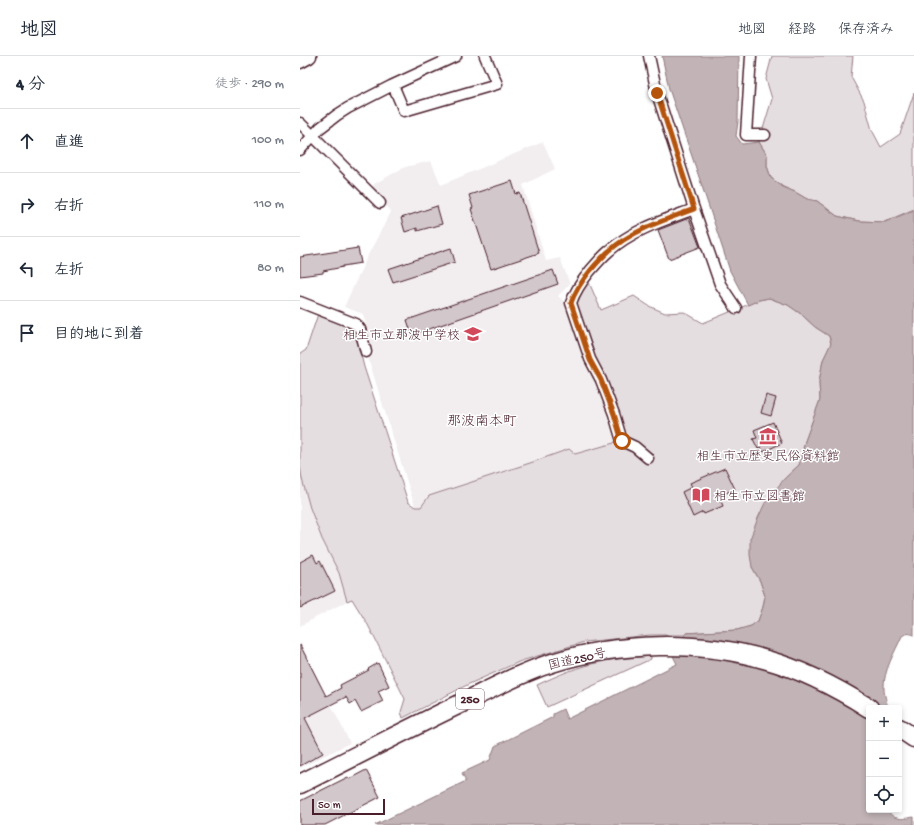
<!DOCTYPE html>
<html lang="ja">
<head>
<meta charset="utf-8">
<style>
	body { margin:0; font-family:"Gochi Hand","Klee One",sans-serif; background:#f6f6f7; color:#1f2937 }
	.controls { position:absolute; right:12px; bottom:12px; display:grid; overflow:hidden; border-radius:4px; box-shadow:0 2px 6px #0003 }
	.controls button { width:36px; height:36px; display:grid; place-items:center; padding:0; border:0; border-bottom:1px solid #e0e1e3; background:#fff; color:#1f2937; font:20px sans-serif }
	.scale { position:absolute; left:12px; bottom:10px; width:73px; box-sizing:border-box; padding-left:4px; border:2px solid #4a1f2b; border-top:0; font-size:11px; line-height:14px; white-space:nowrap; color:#4a1f2b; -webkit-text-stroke:3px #fff; paint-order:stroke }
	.stop { position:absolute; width:12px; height:12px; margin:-9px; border:3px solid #b45309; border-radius:50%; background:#fff }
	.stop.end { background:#b45309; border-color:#fff; box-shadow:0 1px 4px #0008 }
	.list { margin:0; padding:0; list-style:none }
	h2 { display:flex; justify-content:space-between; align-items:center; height:52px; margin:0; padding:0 16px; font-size:17px }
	h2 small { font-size:13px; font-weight:400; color:#747a83 }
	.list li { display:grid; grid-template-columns:26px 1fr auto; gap:12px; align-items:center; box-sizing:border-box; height:64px; padding:0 16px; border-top:1px solid #e0e1e3 }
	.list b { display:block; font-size:15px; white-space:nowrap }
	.list em { font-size:13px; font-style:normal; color:#747a83 }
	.icon { flex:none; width:22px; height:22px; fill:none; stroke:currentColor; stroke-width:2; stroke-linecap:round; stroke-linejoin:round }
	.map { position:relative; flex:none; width:614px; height:769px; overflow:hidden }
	header { display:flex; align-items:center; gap:24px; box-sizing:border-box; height:56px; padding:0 20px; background:#fff; border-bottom:1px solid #e0e1e3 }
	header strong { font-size:19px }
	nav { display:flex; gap:22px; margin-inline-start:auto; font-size:14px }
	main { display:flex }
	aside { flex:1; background:#fff }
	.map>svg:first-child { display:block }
	.built { fill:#f2eeef }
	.green { fill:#e5dee0; stroke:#987e86 }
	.water { fill:#c1b3b6; stroke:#91787e }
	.building { fill:#d2c7cb; stroke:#4a1f2b }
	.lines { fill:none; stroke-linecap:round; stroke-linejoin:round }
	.street-casing { stroke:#4a1f2b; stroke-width:13 }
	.secondary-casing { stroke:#4a1f2b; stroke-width:17 }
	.highway-casing { stroke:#4a1f2b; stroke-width:21 }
	.street { stroke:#fff; stroke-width:10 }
	.secondary { stroke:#fff; stroke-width:14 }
	.highway { stroke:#fff; stroke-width:18 }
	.route { stroke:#b45309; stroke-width:5 }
	.labels { text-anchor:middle; stroke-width:3; stroke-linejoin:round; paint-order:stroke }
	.shield { fill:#fff; stroke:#80626b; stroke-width:1 }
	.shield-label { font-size:12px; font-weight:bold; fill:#4a1f2b }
	.poi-label { font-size:13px; fill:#4a1f2b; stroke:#fff; text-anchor:end }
	.street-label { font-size:13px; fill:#4a1f2b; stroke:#fff }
	.neighbourhood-label { font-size:14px; fill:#4a1f2b; stroke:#fff }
</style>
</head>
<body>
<header>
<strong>地図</strong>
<nav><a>地図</a><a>経路</a><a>保存済み</a></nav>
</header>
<main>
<aside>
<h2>4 分<small>徒歩 · 290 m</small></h2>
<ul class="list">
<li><svg class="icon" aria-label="ahead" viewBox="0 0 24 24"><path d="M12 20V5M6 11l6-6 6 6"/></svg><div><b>直進</b></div><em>100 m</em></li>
<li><svg class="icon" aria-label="right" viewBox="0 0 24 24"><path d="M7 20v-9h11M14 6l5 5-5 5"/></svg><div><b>右折</b></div><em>110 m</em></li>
<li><svg class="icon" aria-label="left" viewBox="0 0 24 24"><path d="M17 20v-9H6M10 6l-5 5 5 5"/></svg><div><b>左折</b></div><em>80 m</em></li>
<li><svg class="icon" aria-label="arrive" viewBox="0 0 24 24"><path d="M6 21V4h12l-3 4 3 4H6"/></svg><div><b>目的地に到着</b></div></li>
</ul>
</aside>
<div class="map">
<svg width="614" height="769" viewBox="0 0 614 769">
	<rect width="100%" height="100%" fill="#fff"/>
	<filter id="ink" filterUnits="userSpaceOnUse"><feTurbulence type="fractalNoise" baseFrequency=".025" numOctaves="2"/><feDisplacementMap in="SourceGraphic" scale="8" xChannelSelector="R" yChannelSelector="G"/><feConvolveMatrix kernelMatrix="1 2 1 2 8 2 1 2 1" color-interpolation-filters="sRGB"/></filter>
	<g filter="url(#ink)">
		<path class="built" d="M 243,86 L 255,113 L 223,129 L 246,205 L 260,202 L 270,228 L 258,240 L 266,247 L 305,340 L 314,369 L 314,387 L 275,398 L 269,393 L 230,407 L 129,440 L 121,451 L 115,451 L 68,302 L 74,298 L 63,258 L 44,251 L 68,199 L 91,156 L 72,134 L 74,128 L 105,111 L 131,105 L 141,129 Z
			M 0,409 L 2,423 L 22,483 L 39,517 L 47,545 L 0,570 Z
			M 0,586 L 50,687 L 0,712 Z"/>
		<path class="green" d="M 472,0 L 553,0 L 551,21 L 564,45 L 572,74 L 581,91 L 600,78 L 614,37 L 614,153 L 584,166 L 559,165 L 537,160 L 517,145 L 507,143 L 495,136 L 483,131 L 471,122 L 467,110 L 467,99 L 459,86 L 472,43 L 466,23 Z
			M 288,224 L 301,254 L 334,240 L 349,250 L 365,257 L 384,256 L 403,267 L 459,244 L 469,242 L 488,249 L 501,258 L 515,271 L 529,280 L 531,288 L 523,304 L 519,326 L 520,344 L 505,385 L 499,409 L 484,423 L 452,511 L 460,525 L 465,540 L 463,551 L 458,565 L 451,570 L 437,574 L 386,577 L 385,579 L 350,579 L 284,586 L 221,605 L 169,628 L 103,662 L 101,656 L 105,643 L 68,569 L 52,543 L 47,545 L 39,517 L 22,483 L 10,452 L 2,423 L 0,409 L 0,298 L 6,294 L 18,258 L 50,272 L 58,287 L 64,311 L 108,446 L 115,451 L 121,451 L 129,440 L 230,407 L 269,393 L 275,398 L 314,387 L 323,374 L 292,296 L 276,248 L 279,236 Z
			M 351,600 L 351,603 L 247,651 L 237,629 C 258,619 279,610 301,606 C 318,602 335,602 351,600 Z"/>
		<path class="water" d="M 362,0 L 439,0 L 438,66 L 436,80 L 442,88 L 459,86 L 467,99 L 467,110 L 471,122 L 483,131 L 495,136 L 507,143 L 517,145 L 537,160 L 559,165 L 585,166 L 602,159 L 614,154 L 614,579 C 609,577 607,577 602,580 C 595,596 583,615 584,633 C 584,640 588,646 587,652 L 569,652 L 569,754 L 587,754 C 595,765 601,763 614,761 L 614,769 L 75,769 L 166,725 L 162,717 L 190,704 L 195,690 L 253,661 L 253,658 L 263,653 L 267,663 L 377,608 L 373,600 L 386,577 L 437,574 L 451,570 L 458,565 L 463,551 L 465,540 L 460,525 L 452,511 L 450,499 L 450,483 L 458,462 L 465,447 L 484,423 L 499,409 L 505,385 L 520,344 L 519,326 L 523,304 L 531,287 L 529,280 L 515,271 L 501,258 L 488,249 L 469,242 L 459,244 L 448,249 L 430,215 L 400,124 L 369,33 Z"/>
		<path class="building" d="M 212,125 L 216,138 L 220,137 L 239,197 L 191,213 L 171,153 L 173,152 L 169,139 Z
			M 137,150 L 142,168 L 117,175 L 117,172 L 105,176 L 101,162 Z
			M 389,162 L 400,191 L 369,203 L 358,174 Z
			M 58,192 L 61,207 L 43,210 L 43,211 L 23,215 L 23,217 L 0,220 L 0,201 Z
			M 151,192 L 155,206 L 93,226 L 88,213 Z
			M 253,214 L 258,228 L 112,279 L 107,264 Z
			M 466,339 L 476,342 L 471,360 L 461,357 Z
			M 473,366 L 482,387 L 463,396 L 461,391 L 458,393 L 453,383 L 457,382 L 454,374 Z
			M 425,412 L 435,433 L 419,440 L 423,450 L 404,458 L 403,456 L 393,461 L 382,436 L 392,431 L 390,427 Z
			M 13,499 L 17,507 L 20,505 L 35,535 L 0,552 L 0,506 Z
			M 0,589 L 26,640 L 41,632 L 40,629 L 69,614 L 68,613 L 78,607 L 89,630 L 78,635 L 83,645 L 61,656 L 55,645 L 50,648 L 46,641 L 5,662 L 23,697 L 0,710 Z
			M 66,714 L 80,741 L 25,769 L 0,769 L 0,745 L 48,721 L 49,723 Z"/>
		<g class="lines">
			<g class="street-casing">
				<path id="street" d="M 349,0 L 357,37 L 394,153 L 420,228 L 436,252
					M 451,0 L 446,79 L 465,79
					M 93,29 L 104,55 L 197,28 L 185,0
					M 0,67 L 80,147
					M 0,94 L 20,72 L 37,59 L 48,52 L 91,30 L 156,0
					M 0,246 L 56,268 L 60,273 L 66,296
					M 348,402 L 335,391 L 322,385 L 314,358 L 301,324 L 290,303 L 271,247 C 275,235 282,225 290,215 C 296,208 302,201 309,195 C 332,174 365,164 394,153"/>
			</g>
			<g class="secondary-casing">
				<path id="secondary" d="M 0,5 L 9,0"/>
			</g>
			<g class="highway-casing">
				<path id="highway" d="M 599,672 L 614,682
					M 0,728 C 54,701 108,673 162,647 C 191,633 220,617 252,607 C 318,586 400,584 467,604 C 503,614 537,632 569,652"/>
			</g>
			<use href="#street" class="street"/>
			<use href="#secondary" class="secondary"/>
			<use href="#highway" class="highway"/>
		</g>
	</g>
	<g class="lines" filter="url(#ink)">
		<path class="route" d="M 322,385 L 314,358 L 301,324 L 290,304 L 271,247 C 275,235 282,225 290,215 C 296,208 302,201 309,195 C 332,174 365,164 394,153 L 357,37"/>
	</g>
	<defs>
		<g id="school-bare" transform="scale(1.38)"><path d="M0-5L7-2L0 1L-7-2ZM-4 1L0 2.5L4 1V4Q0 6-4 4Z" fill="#d1495b" stroke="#fff" stroke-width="2.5" paint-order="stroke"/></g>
		<g id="museum-bare" transform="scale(1.38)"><path d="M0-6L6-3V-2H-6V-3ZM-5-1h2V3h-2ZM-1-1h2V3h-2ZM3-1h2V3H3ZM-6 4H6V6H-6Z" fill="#d1495b" stroke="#fff" stroke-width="2.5" paint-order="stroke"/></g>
		<g id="library-bare" transform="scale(1.38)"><path d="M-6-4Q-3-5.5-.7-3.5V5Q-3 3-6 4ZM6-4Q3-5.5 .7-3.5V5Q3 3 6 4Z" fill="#d1495b" stroke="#fff" stroke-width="2.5" paint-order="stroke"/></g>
	</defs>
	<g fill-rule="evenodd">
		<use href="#school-bare" x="173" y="278"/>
		<use href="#museum-bare" x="468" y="380"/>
		<use href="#library-bare" x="401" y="439"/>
	</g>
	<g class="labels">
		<rect class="shield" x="156" y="633" width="28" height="20" rx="3"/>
		<g class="shield-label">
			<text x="170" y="647">250</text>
		</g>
		<g class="poi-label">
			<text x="160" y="283">相生市立那波中学校</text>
			<text x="468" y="404" text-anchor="middle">相生市立歴史民俗資料館</text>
			<text x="414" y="444" text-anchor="start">相生市立図書館</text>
		</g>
		<g class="street-label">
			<text transform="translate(277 602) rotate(-13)" y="5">国道250号</text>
		</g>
		<g class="neighbourhood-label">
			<text x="182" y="369">那波南本町</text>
		</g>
	</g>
</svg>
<div class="controls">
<button>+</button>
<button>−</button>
<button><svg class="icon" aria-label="locate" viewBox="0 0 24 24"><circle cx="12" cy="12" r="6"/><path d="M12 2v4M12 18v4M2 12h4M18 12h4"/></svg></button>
</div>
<div class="scale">50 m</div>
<div class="stop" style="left:322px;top:385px"></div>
<div class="stop end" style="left:357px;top:37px"></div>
</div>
</main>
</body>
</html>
